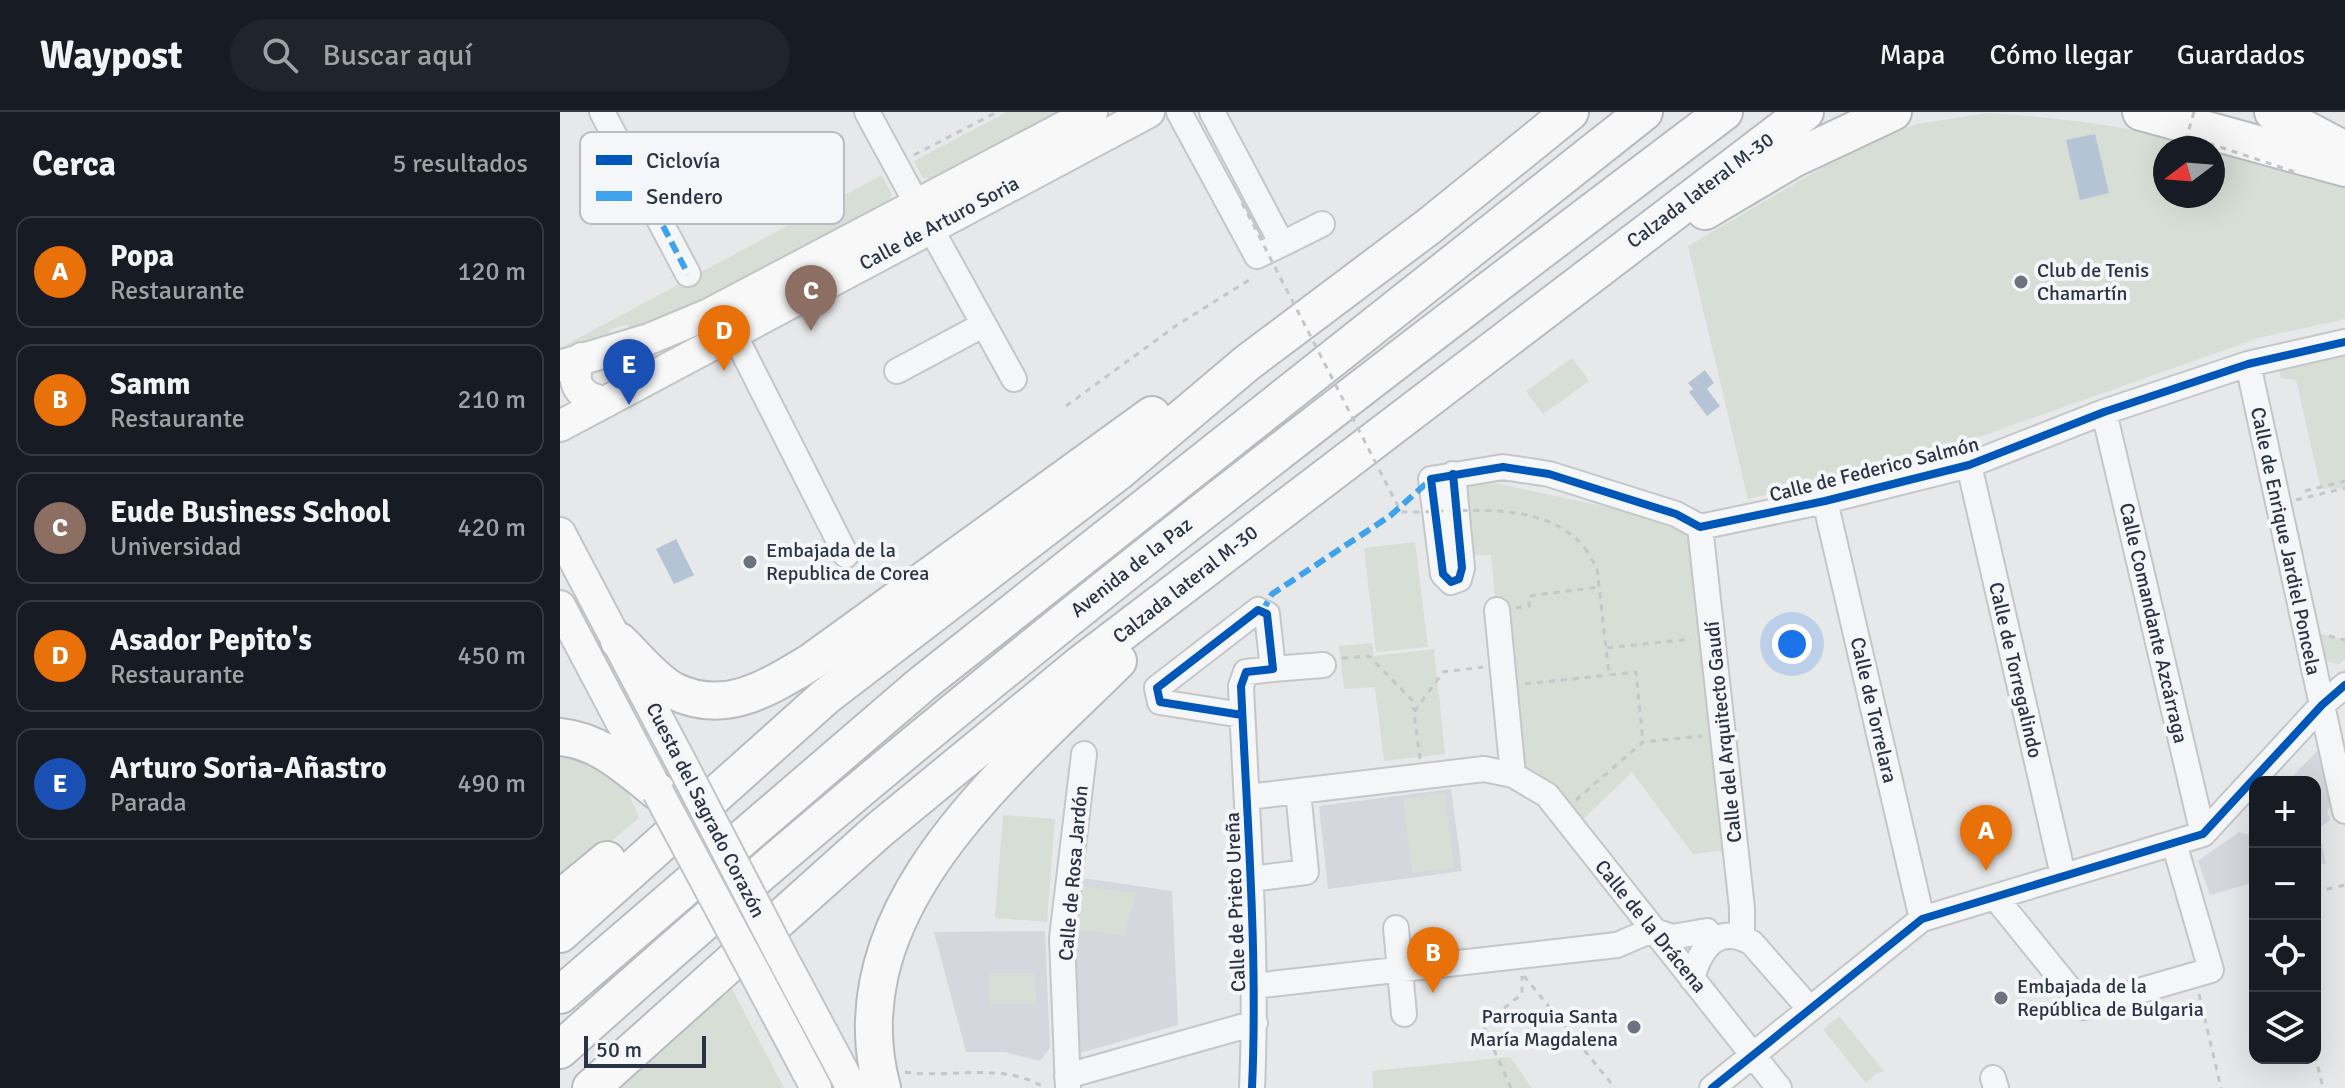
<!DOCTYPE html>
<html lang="es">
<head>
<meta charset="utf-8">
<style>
	body { margin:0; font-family:Signika,sans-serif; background:#20242c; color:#f1f3f6 }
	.controls { position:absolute; right:24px; bottom:24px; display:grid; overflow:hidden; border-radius:16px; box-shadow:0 8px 32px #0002 }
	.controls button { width:72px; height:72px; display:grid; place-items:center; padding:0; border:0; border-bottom:2px solid #363941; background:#171b24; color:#f1f3f6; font:40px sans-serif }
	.compass { position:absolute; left:1593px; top:24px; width:72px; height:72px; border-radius:50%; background:#171b24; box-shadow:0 8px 32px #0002; rotate:254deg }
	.scale { position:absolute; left:24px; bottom:20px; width:122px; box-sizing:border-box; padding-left:8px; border:4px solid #2b3445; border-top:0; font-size:22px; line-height:28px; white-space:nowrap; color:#2b3445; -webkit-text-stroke:6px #f4f6f9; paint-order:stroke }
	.you { position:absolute; left:1232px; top:532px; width:28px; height:28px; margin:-20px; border:6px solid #fff; border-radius:50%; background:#1a73e8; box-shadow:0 0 0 12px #1a73e833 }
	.badge { display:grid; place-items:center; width:52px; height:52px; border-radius:50%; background:#8c9099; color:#fff; font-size:26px; font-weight:700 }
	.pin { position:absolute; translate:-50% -66px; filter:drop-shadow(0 2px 4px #0008) }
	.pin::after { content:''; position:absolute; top:42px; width:28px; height:24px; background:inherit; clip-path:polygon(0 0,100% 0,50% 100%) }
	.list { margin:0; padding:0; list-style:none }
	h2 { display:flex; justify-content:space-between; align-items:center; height:104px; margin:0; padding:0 32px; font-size:34px }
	h2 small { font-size:26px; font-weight:400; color:#9ea1a6 }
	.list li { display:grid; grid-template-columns:52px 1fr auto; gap:24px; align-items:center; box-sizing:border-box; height:112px; margin:0 16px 16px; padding:0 16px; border:2px solid #363941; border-radius:16px }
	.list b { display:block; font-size:30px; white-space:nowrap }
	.list p { margin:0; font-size:26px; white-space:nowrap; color:#9ea1a6 }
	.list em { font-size:26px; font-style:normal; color:#9ea1a6 }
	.icon { flex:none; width:44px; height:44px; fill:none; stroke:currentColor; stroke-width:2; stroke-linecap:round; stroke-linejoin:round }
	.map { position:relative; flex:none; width:1785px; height:976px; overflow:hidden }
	header { display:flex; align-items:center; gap:48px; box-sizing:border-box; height:112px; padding:0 40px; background:#171b24; border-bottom:2px solid #363941 }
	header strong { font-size:38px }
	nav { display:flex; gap:44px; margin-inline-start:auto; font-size:28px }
	.search { width:560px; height:72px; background:#20242c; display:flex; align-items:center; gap:20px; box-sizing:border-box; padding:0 28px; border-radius:44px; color:#9ea1a6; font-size:30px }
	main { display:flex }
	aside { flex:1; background:#171b24 }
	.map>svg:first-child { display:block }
	.built { fill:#d4d7dd }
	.green { fill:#d6ded6 }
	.water { fill:#b4c4d5 }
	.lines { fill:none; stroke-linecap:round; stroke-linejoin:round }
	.minor-casing { stroke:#c4c6c8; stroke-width:28 }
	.major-casing { stroke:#c2c5c8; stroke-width:34 }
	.highway-casing { stroke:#b8bbbf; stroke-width:40 }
	.path { stroke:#c5c6ca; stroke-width:3; stroke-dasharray:6 6; stroke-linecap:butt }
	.minor { stroke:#f5f6f7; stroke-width:24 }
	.major { stroke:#f8f8f8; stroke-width:30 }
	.highway { stroke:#f8f8f8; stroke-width:36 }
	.major-bridge-casing { stroke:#c2c5c8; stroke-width:34; stroke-linecap:butt }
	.path-bridge { stroke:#c5c6ca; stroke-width:3; stroke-dasharray:6 6; stroke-linecap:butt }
	.major-bridge { stroke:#f8f8f8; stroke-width:30 }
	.quiet { stroke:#3ea3ec; stroke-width:6; stroke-dasharray:12 6; stroke-linecap:butt }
	.cycleway-casing { stroke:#f4f6f9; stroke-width:13 }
	.cycleway { stroke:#0057b8; stroke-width:8 }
	.poi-dot { fill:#6c737f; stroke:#f4f6f9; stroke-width:3 }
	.labels { text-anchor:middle; stroke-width:8; stroke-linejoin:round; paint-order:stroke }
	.street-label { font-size:20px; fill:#2b3445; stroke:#f4f6f9 }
	.poi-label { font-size:20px; fill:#2b3445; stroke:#f4f6f9; text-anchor:start }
	.key { fill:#f4f6f9; stroke:#b8bcc3; stroke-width:2 }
	.key-label { font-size:22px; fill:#2b3445 }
</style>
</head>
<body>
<header>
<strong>Waypost</strong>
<div class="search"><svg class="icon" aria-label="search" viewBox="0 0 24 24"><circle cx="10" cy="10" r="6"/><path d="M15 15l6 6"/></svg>Buscar aquí</div>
<nav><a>Mapa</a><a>Cómo llegar</a><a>Guardados</a></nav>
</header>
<main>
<aside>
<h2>Cerca<small>5 resultados</small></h2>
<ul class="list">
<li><span class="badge" style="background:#e8710a">A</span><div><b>Popa</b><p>Restaurante</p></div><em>120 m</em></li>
<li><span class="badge" style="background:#e8710a">B</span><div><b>Samm</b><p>Restaurante</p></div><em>210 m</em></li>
<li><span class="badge" style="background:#8d6e63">C</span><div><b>Eude Business School</b><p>Universidad</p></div><em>420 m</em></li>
<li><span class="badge" style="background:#e8710a">D</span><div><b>Asador Pepito's</b><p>Restaurante</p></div><em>450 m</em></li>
<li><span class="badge" style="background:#1a4fb4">E</span><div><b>Arturo Soria-Añastro</b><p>Parada</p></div><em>490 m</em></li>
</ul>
</aside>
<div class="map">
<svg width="1785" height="976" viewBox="0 0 1785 976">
	<rect width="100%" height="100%" fill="#e6e8ea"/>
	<path class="built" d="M 1760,636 L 1772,691 L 1767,699 L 1770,708 L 1758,717 L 1766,751 L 1755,754 L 1755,670 L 1727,670 Z
		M 891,677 L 902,759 L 768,777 L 759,694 Z
		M 1695,704 L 1695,770 L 1650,783 L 1638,749 L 1679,720 L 1689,723 Z
		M 522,766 L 612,779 L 618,913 L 517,942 L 512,881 Z
		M 485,819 L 490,936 L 480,949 L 444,940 L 406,940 L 374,820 Z"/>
	<path class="green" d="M 447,0 L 498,0 L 374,67 L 363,66 L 354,49 Z
		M 1428,1 C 1502,6 1579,14 1649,36 L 1605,36 L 1605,84 L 1653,84 L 1653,37 L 1754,69 L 1785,68 L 1785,207 L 1698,226 L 1357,347 L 1188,387 L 1128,134 L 1306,30 L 1357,12 Z
		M 322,63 L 332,83 L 328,90 L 113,204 L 70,218 L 67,212 L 49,218 L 50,224 L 0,240 L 0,236 Z
		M 1785,236 L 1785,376 L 1761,377 L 1736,268 L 1721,266 L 1717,245 Z
		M 1012,246 L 1029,269 L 983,302 L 966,279 Z
		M 893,362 L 1140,415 L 1176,737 L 1133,742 L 1072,660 L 1013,717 L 953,663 L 931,443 L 901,444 Z
		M 855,430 L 868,535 L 816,540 L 804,436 Z
		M 1757,521 L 1785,528 L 1785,547 L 1779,552 L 1764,549 Z
		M 812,531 L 814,544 L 874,537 L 885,642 L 824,649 L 815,575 L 784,577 L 779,534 Z
		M 15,639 L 65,673 L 79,706 L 0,772 L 0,640 Z
		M 885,681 L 894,756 L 852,761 L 843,687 Z
		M 443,703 L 495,707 L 487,810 L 435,806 Z
		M 521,774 L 576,781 L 564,824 L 515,817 Z
		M 429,861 L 475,861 L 476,892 L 429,892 Z
		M 172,877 L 224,976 L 53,976 Z
		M 1279,904 L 1324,959 L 1315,962 L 1306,971 L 1263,917 Z
		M 950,945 L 972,976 L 813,976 L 812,959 Z"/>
	<path class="water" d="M 1535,22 L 1549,81 L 1520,88 L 1506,28 Z
		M 1145,258 L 1154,271 L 1147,277 L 1160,294 L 1147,304 L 1129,280 L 1133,277 L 1128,271 Z
		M 116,427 L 134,463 L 114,472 L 96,437 Z"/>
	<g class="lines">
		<g class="minor-casing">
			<path id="minor" d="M 42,0 L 128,162
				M 307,0 L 357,92
				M 619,0 L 697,144 L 722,132 L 652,0
				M 370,115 L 454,267
				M 722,132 L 762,112
				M 173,220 L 286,443
				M 1688,252 L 1785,699
				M 337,259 L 423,213
				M 1544,300 L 1643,722
				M 1409,353 L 1503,763
				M 893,362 L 902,456 L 899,467 L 891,470 L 883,462 L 871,367 L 943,355 L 989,362 L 1116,402 L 1140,415 L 1265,389 L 1409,353 L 1544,300 L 1688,252 L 1785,230
				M 1265,389 L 1362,807
				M 1140,415 L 1182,796 L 1182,825
				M 937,498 L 953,663
				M 713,557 L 763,553
				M 682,603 L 600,590 L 597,576 L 698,498 L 707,502 L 713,557 L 686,560 L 681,574 C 687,708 698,842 692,976
				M 688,685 L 924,657 L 953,663 L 987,683 L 1219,976
				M 691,767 L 746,760 L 738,679
				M 1435,785 L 1524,895 L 1651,858 L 1614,731
				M 836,816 L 844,902
				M 1092,818 L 1112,825 L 1147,819 L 1154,828
				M 1132,867 C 1140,836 1158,811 1192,831 L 1249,896
				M 694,874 L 1057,833 L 1092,818
				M 507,964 L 695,911
				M 1433,966 L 1436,976
				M 508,976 L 502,826 L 524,642
				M 1152,976 L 1362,807 L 1643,722 L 1762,593 L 1785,573"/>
		</g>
		<g class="major-casing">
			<path id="major" d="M 22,246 C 7,269 20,287 46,290
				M 0,254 L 89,227 L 149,202 L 532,0
				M 0,314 L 589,0
				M 0,421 L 124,656
				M 0,494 L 96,676
				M 222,845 L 292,976
				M 197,865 L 256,976"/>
		</g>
		<g class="highway-casing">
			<path id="highway" d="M 1581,0 L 1785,56
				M 1713,0 L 1785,38
				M 1145,99 L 1233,47 L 1333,0
				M 59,529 C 75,544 94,569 114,579 C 165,604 208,576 251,550 L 592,303
				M 0,625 C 40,629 67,655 98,680
				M 0,787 L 47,748
				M 0,822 L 265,585 L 558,360 L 687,251 L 868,115 L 1010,0
				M 0,883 L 362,572 L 1084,0
				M 0,938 C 370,603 766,300 1164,0
				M 31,976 L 319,718 L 522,551 L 1245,0
				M 322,976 C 274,798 447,659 558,549"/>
		</g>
		<path class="path" d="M 354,43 L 437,0
			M 506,294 L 617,213 L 694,165
			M 1745,379 L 1785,369
			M 1736,388 L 1785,376
			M 1025,436 L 1037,456 L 1049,563 L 1076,560 L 1083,630
			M 956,496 L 969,494 L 969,484 L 1039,475
			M 1769,524 L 1785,528
			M 1047,536 L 1131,527
			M 782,546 L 809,544 L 852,588 L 854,599
			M 965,572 L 1049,563
			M 860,647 L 854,600 L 883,560 L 923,555
			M 1016,688 L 1083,630 L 1142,624
			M 1755,780 L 1785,773
			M 964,864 L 1055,976
			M 1639,882 L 1661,976
			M 1755,943 L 1763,976
			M 345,960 C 393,967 442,949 485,976
			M 951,976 L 923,913 L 962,882 L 962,864"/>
		<use href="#minor" class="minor"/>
		<use href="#major" class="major"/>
		<use href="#highway" class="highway"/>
		<g class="major-bridge-casing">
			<path id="major-bridge" d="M 124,656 L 222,845
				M 98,680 L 197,865"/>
		</g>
		<path class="path-bridge" d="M 1634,0 L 1627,24 L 1735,60
			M 682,91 L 841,400 C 901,401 982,385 1025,436"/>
		<use href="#major-bridge" class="major-bridge"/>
		<path class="quiet" d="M 103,114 L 128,162
			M 702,500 L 712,482 L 830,404 L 871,367"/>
		<g class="cycleway-casing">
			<path id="cycleway" d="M 893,362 L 902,456 L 899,467 L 891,470 L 883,462 L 871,367 L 943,355 L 989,362 L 1116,402 L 1140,415 L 1265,389 L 1409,353 L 1544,300 L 1688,252 L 1785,230
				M 682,603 L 600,590 L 597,576 L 698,498 L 707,502 L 713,557 L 686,560 L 681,574 C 687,708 698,842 692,976
				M 1152,976 L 1362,807 L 1643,722 L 1762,593 L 1785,573"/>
		</g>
		<use href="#cycleway" class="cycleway"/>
	</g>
	<g class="poi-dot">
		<circle cx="1461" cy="170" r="8"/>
		<circle cx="190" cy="450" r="8"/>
		<circle cx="1441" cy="886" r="8"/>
		<circle cx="1074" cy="915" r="8"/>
	</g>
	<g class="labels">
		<g class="street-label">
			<text transform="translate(1140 78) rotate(-37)" y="7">Calzada lateral M-30</text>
			<text transform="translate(379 111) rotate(-28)" y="7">Calle de Arturo Soria</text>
			<text transform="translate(1314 357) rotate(-14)" y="7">Calle de Federico Salmón</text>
			<text transform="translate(1726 429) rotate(78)" y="7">Calle de Enrique Jardiel Poncela</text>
			<text transform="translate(571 455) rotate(-38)" y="7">Avenida de la Paz</text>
			<text transform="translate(625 472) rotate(-38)" y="7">Calzada lateral M-30</text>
			<text transform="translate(1594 511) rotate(77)" y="7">Calle Comandante Azcárraga</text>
			<text transform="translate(1456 558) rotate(77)" y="7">Calle de Torregalindo</text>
			<text transform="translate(1314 598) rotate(77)" y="7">Calle de Torrelara</text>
			<text transform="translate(1163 620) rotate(-96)" y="7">Calle del Arquitecto Gaudí</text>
			<text transform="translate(146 698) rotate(63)" y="7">Cuesta del Sagrado Corazón</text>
			<text transform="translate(513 761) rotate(-85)" y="7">Calle de Rosa Jardón</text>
			<text transform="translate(675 790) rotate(-92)" y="7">Calle de Prieto Ureña</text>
			<text transform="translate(1091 814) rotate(51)" y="7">Calle de la Drácena</text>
		</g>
		<g class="poi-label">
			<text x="1477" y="165">Club de Tenis<tspan x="1477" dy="23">Chamartín</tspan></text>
			<text x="206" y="445">Embajada de la<tspan x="206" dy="23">Republica de Corea</tspan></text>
			<text x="1457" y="881">Embajada de la<tspan x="1457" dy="23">República de Bulgaria</tspan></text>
			<text x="1058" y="911" text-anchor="end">Parroquia Santa<tspan x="1058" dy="23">María Magdalena</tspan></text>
		</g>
	</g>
	<rect x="20" y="20" width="264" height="92" rx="12" class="key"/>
	<rect x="36" y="43" width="36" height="10" fill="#0057b8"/>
	<rect x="36" y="79" width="36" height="10" fill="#3ea3ec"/>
	<g class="key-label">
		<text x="86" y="56">Ciclovía</text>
		<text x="86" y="92">Sendero</text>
	</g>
</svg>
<div class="controls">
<button>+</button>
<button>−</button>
<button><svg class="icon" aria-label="locate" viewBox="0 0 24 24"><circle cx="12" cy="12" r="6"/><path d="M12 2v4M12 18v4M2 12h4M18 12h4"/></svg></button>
<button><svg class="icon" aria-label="layers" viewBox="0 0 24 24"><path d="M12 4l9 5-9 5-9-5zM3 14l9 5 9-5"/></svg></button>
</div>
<svg class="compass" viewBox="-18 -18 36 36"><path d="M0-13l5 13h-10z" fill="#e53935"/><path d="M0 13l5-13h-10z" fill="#9ea1a6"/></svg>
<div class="scale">50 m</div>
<div class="you"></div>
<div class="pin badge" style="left:1426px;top:759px;background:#e8710a">A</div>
<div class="pin badge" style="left:873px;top:881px;background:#e8710a">B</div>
<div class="pin badge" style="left:251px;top:219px;background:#8d6e63">C</div>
<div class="pin badge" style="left:164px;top:259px;background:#e8710a">D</div>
<div class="pin badge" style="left:69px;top:293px;background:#1a4fb4">E</div>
</div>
</main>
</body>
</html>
